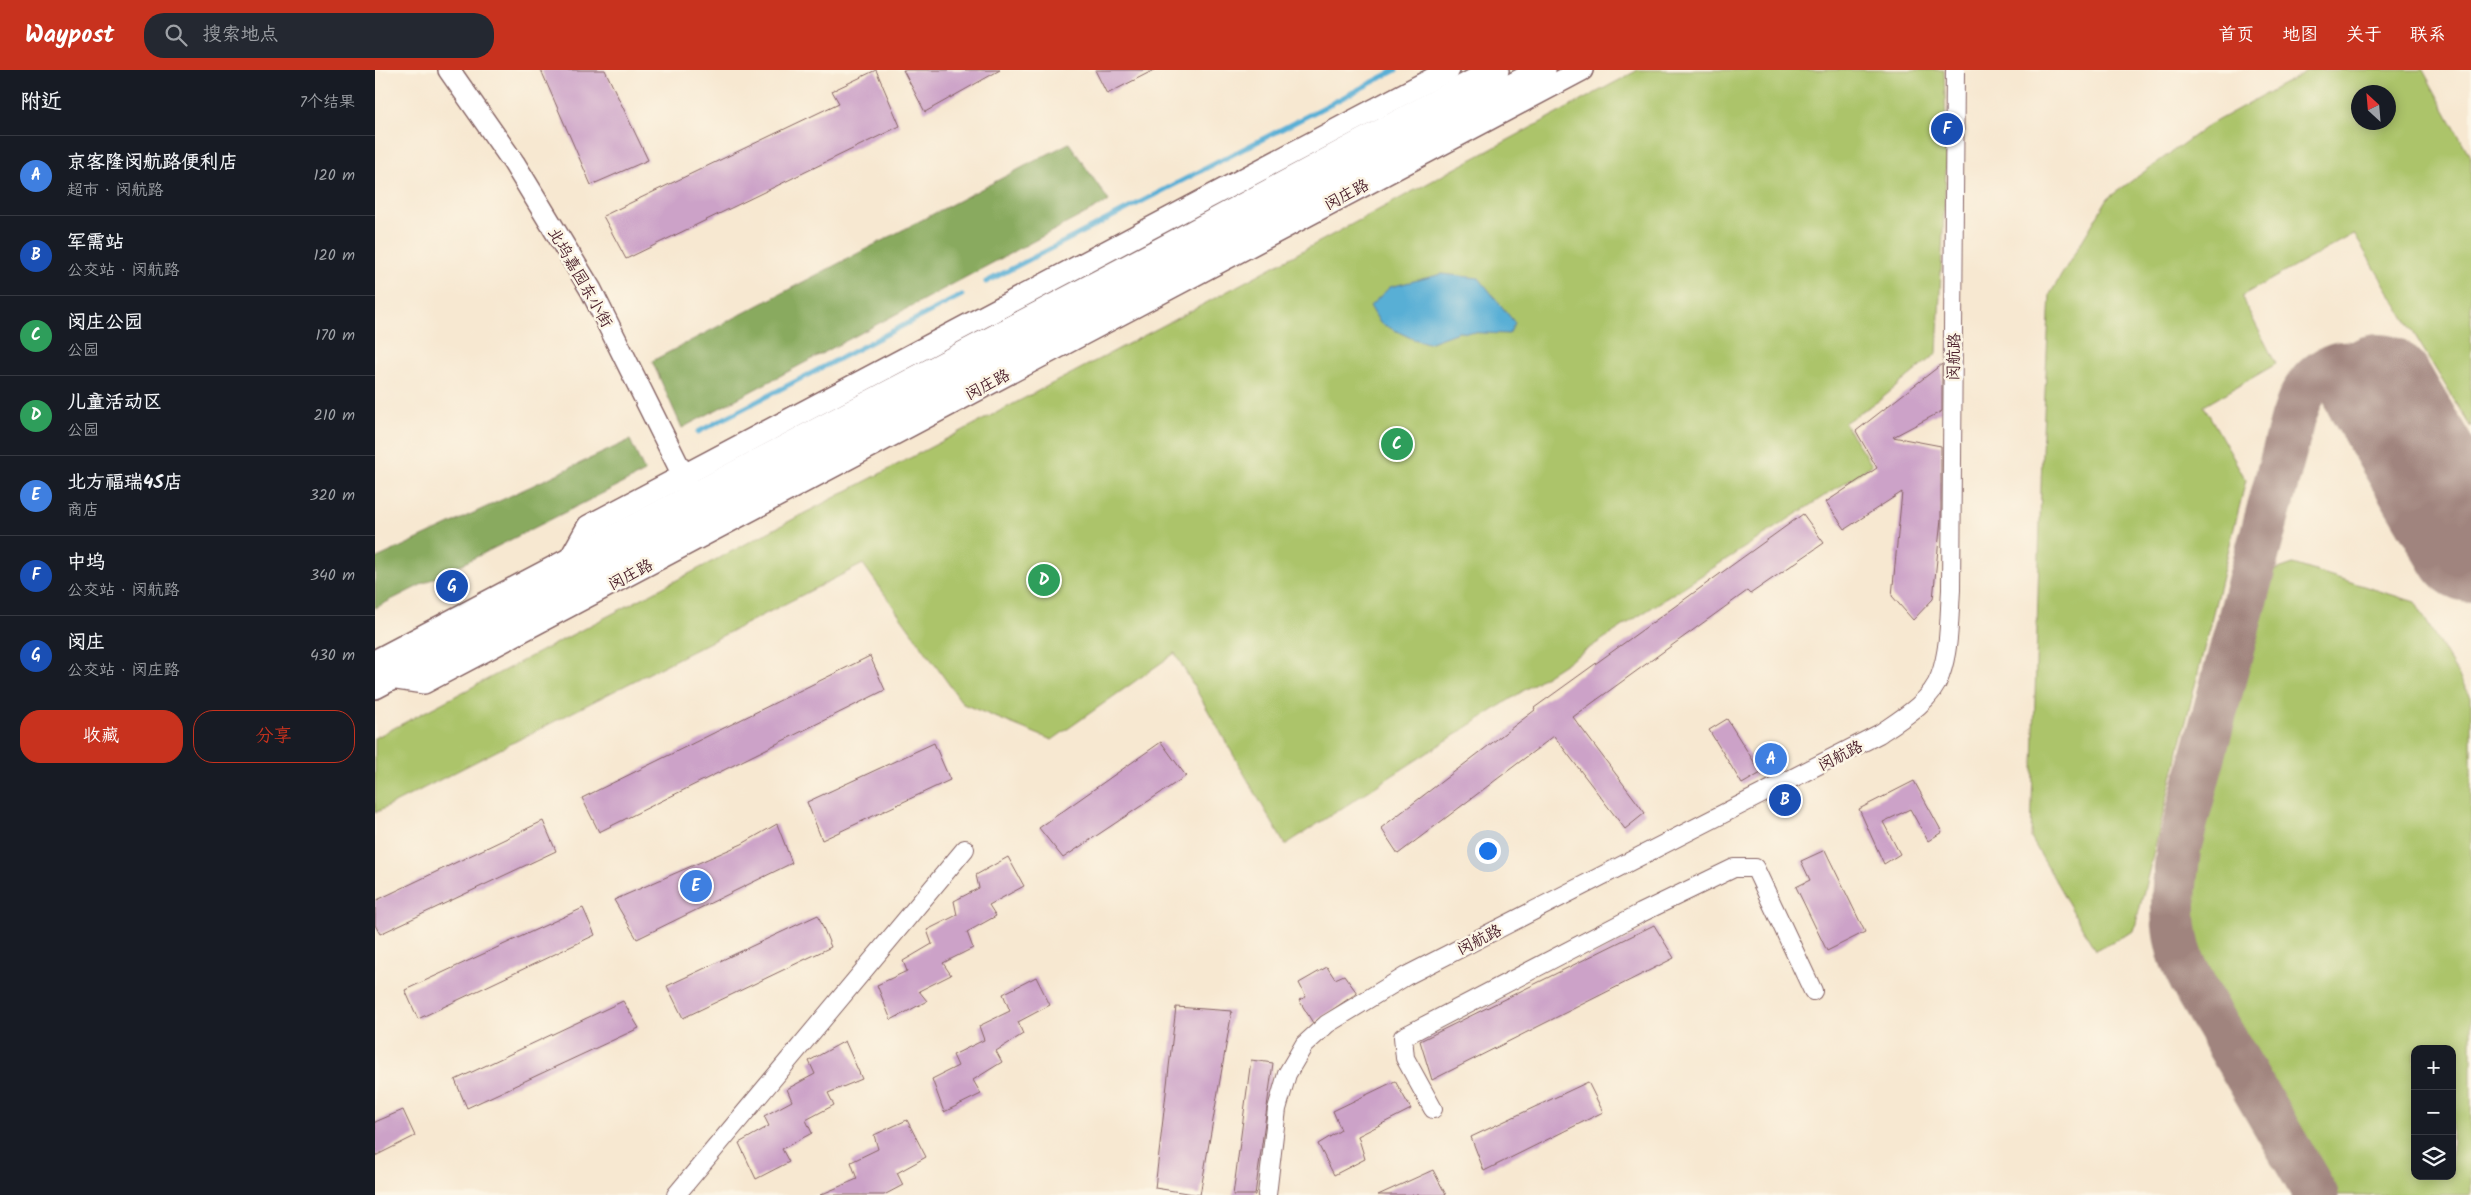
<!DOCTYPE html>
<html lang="zh">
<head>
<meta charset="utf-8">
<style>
	body { margin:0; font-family:Kalam,"LXGW WenKai TC",sans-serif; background:#242831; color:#f1f3f6 }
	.controls { position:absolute; right:15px; bottom:15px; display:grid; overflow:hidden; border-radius:10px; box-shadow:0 2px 12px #0003 }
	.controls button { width:45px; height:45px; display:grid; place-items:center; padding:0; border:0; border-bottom:1px solid #363941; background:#171b24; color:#f1f3f6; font:25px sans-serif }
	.compass { position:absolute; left:1976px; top:15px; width:45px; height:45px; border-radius:50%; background:#171b24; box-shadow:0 2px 12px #0003; rotate:334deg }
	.you { position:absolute; left:1112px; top:780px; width:18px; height:18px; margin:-12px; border:4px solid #fff; border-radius:50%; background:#1a73e8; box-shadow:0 0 0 8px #1a73e833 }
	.badge { display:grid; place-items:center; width:32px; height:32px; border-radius:50%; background:#c8321e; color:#fff; font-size:16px; font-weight:700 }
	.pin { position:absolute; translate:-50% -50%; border:2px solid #fff; box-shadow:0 1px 5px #0006 }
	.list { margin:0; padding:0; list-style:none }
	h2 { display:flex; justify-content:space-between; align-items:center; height:65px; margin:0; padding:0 20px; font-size:21px }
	h2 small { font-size:16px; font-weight:400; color:#9ea1a6 }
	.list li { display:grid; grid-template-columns:32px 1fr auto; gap:15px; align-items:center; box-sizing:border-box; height:80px; padding:0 20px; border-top:1px solid #363941 }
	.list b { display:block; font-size:19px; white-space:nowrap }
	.list p { margin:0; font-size:16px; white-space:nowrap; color:#9ea1a6 }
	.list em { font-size:16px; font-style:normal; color:#9ea1a6 }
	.actions { display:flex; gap:10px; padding:15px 20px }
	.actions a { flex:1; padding:11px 0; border:1px solid #c8321e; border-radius:20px; text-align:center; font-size:18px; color:#c8321e }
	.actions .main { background:#c8321e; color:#fff }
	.icon { flex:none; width:28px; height:28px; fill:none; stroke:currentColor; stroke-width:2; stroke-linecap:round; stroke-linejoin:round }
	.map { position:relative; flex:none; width:2096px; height:1125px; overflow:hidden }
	header { display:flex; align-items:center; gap:30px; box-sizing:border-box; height:70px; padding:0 25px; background:#c8321e; color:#fff }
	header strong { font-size:24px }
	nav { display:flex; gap:28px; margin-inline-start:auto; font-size:18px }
	.search { width:350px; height:45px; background:#242831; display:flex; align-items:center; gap:12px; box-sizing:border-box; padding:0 18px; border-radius:20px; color:#9ea1a6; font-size:19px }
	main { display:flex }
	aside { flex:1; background:#171b24 }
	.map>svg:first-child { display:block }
	.green { fill:#acc46a; stroke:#7b724a; fill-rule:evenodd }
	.forest { fill:#89aa5e; stroke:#6a6444 }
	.water { fill:#58afd5; stroke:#516780 }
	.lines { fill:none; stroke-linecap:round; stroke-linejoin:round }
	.stream { stroke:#58afd5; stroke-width:5 }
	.taxiway { stroke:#a0847e; stroke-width:45 }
	.runway { stroke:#a0847e; stroke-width:112 }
	.building { fill:#cca2c8 }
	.minor-casing { stroke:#876565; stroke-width:20 }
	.tertiary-casing { stroke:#876565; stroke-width:24 }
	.secondary-casing { stroke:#876565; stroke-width:28 }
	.minor { stroke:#fff; stroke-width:18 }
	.tertiary { stroke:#fff; stroke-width:21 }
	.secondary { stroke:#fff; stroke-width:25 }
	.labels { text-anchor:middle; stroke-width:5; stroke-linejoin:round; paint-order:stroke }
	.street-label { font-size:16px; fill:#4a1f2b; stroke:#fcf5e5 }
</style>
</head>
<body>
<header>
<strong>Waypost</strong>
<div class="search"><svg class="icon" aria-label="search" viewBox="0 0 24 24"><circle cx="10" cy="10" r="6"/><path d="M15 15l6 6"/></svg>搜索地点</div>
<nav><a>首页</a><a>地图</a><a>关于</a><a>联系</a></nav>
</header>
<main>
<aside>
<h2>附近<small>7个结果</small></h2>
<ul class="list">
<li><span class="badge" style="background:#3f7fe0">A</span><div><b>京客隆闵航路便利店</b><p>超市 · 闵航路</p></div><em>120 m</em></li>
<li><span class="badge" style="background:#1a4fb4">B</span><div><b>军需站</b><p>公交站 · 闵航路</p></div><em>120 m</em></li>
<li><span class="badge" style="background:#2e9e5b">C</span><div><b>闵庄公园</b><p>公园</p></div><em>170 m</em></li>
<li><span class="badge" style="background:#2e9e5b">D</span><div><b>儿童活动区</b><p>公园</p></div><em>210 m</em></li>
<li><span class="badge" style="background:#3f7fe0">E</span><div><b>北方福瑞4S店</b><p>商店</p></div><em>320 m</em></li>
<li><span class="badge" style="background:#1a4fb4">F</span><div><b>中坞</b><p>公交站 · 闵航路</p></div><em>340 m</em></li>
<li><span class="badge" style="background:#1a4fb4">G</span><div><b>闵庄</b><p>公交站 · 闵庄路</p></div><em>430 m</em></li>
</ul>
<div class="actions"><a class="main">收藏</a><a>分享</a></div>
</aside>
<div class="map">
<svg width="2096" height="1125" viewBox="0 0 2096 1125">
	<rect width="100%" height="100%" fill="#fcf5e5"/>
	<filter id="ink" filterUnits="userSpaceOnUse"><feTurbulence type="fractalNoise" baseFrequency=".02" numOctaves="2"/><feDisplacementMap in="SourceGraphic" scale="10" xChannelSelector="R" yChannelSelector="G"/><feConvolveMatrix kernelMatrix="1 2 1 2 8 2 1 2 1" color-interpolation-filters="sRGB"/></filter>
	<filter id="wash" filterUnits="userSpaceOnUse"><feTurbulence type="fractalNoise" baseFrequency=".0096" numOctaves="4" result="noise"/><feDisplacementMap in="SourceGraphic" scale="20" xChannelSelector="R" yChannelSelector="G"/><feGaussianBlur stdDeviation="1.12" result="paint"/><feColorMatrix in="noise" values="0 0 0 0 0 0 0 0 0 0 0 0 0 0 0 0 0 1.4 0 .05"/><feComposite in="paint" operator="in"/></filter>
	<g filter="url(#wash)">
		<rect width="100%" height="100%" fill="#f7e8d1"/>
		<path class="green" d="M 1263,0 L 1569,0 L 1572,81 L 1562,283 L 1505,330 L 1469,353 L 1497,395 L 910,775 L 800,583 L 677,670 L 588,634 L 488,494 L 0,743 L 0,668 L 814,242 Z
			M 1934,0 L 2048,0 L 2096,88 L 2096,358 L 1979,164 L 1866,226 L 1901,294 L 1829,336 L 1871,410 L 1759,861 L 1720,880 L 1656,768 L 1667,382 L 1675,224 L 1733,128 L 1834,55 ZM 1984,22 L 2014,22 L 2014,52 L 1984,52 Z
			M 1918,494 L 2040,532 L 2096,627 L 2096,1125 L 1957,1125 L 1833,912 L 1820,870 L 1814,826 L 1815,785 L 1887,512 L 1895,502 ZM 2040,979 L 2077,979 L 2077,1106 L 2040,1106 Z"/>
		<path class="forest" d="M 694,73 L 734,131 L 307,358 L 277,291 Z
			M 255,370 L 270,402 L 0,538 L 0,489 Z"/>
		<path class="water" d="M 1067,204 L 1104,208 L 1140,253 L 1134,264 L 1083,262 L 1053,273 L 1038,269 L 1005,253 L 995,236 L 1015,217 Z"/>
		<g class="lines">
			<path class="stream" d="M 611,212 L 1021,0
				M 323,362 L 587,225"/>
			<path class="taxiway" d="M 1941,1125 L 1823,923 C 1818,913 1812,902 1808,892 C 1793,855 1799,814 1804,777 L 1918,349 C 1921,341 1923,333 1927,326 C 1936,306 1965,283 1988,298 C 1994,302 2000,313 2004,320"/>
			<path class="runway" d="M 2004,320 L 2096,476"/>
		</g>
		<g id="blocks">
			<path class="building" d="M 166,0 L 230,0 L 273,90 L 216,115 Z
				M 501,0 L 525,56 L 251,189 L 228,146 L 464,33 L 457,21 Z
				M 528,0 L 625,0 L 550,42 Z
				M 720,0 L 779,0 L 732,24 Z
				M 1567,294 L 1567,341 L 1518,367 L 1566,376 L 1566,449 L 1558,529 L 1538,550 L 1517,526 L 1527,422 L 1470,459 L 1451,432 L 1502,398 L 1481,361 Z
				M 1428,444 L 1449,473 L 1375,524 L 1372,521 L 1198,647 L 1270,743 L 1250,759 L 1179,666 L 1023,784 L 1006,758 L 1160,640 L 1159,638 Z
				M 495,586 L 510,620 L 224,762 L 207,728 Z
				M 1352,649 L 1386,703 L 1367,714 L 1334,660 Z
				M 786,672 L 811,706 L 688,788 L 664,758 Z
				M 559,673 L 575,710 L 447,770 L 432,732 Z
				M 1539,711 L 1567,762 L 1553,771 L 1535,739 L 1508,752 L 1525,784 L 1509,794 L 1484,739 Z
				M 168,751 L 181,781 L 5,864 L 0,855 L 0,831 Z
				M 402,754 L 417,793 L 262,869 L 239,830 L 367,774 Z
				M 1450,780 L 1490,862 L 1452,881 L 1421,817 L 1435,810 L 1426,791 Z
				M 633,787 L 649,816 L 614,835 L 621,846 L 592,862 L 598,878 L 568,893 L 576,905 L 544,921 L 552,931 L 516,950 L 502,915 L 532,901 L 528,891 L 557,874 L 552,860 L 582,845 L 579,831 L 604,818 L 601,805 Z
				M 208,838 L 220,865 L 43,949 L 30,920 Z
				M 443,845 L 456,877 L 308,948 L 292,916 Z
				M 1279,855 L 1299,888 L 1057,1010 L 1045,971 Z
				M 952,897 L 960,909 L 969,905 L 982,923 L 938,953 L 924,930 L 931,927 L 924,913 Z
				M 661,907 L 675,935 L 643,952 L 648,964 L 621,981 L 627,992 L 598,1010 L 606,1024 L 569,1042 L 557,1009 L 583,996 L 578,985 L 609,970 L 604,956 L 635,941 L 628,924 Z
				M 248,931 L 264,958 L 92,1038 L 80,1010 Z
				M 801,937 L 857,941 L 825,1125 L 780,1118 Z
				M 470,971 L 487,1009 L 453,1023 L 459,1035 L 431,1050 L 437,1063 L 407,1079 L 414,1092 L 381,1109 L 364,1073 L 394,1056 L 389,1046 L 417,1031 L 412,1019 L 440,1004 L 434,991 Z
				M 876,990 L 898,993 L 880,1125 L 858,1125 Z
				M 1020,1011 L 1036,1039 L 983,1066 L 990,1089 L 959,1105 L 943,1074 L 966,1060 L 958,1041 Z
				M 1213,1012 L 1228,1042 L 1109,1101 L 1096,1067 Z
				M 28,1040 L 40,1066 L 0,1086 L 0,1052 Z
				M 532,1050 L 551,1087 L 522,1103 L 528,1115 L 509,1125 L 445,1125 L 482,1109 L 476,1092 L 503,1079 L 499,1065 Z
				M 1058,1100 L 1071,1125 L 1003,1125 Z"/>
		</g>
	</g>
	<g filter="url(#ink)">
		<use href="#blocks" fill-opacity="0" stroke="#876565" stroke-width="1"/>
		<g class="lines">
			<g class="minor-casing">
				<path id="minor" d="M 1058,1039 L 1030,988 L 1028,967 L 1266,843 L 1359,798 L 1380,798 L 1438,921
					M 301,1125 L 590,779
					M 892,1125 L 902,1039 L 912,1004 L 929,975 L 952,954 L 1031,906 L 1504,664 C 1526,649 1556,632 1565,606 C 1575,579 1574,548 1576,520 L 1580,0"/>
			</g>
			<g class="tertiary-casing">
				<path id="tertiary" d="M 74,0 L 139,93 L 216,220 L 314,417
					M 193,492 L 213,456 L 1074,0
					M 15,608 L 49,613 L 1207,0"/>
			</g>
			<g class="secondary-casing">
				<path id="secondary" d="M 0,593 L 788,179 L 1121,0
					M 0,616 L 1168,0"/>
			</g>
			<use href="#minor" class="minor"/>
			<use href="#tertiary" class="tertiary"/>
			<use href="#secondary" class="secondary"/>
		</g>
	</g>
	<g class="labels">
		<g class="street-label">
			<text transform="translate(971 124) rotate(-28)" y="6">闵庄路</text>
			<text transform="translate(206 207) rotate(60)" y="6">北坞嘉园东小街</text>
			<text transform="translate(1578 287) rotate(-89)" y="6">闵航路</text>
			<text transform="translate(612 314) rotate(-28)" y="6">闵庄路</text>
			<text transform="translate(255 504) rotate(-28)" y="6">闵庄路</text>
			<text transform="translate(1465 685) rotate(-27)" y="6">闵航路</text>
			<text transform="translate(1104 869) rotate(-27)" y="6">闵航路</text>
		</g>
	</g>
</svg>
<div class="controls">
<button>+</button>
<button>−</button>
<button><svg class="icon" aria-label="layers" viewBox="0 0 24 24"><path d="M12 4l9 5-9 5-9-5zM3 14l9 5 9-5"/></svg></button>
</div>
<svg class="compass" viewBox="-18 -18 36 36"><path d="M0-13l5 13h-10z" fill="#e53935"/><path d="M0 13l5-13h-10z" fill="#9ea1a6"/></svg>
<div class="you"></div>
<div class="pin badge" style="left:1396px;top:689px;background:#3f7fe0">A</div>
<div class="pin badge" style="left:1410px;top:730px;background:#1a4fb4">B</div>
<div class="pin badge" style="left:1022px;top:374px;background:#2e9e5b">C</div>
<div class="pin badge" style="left:669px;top:510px;background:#2e9e5b">D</div>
<div class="pin badge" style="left:321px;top:816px;background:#3f7fe0">E</div>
<div class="pin badge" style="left:1572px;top:59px;background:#1a4fb4">F</div>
<div class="pin badge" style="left:77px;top:516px;background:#1a4fb4">G</div>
</div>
</main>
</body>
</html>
